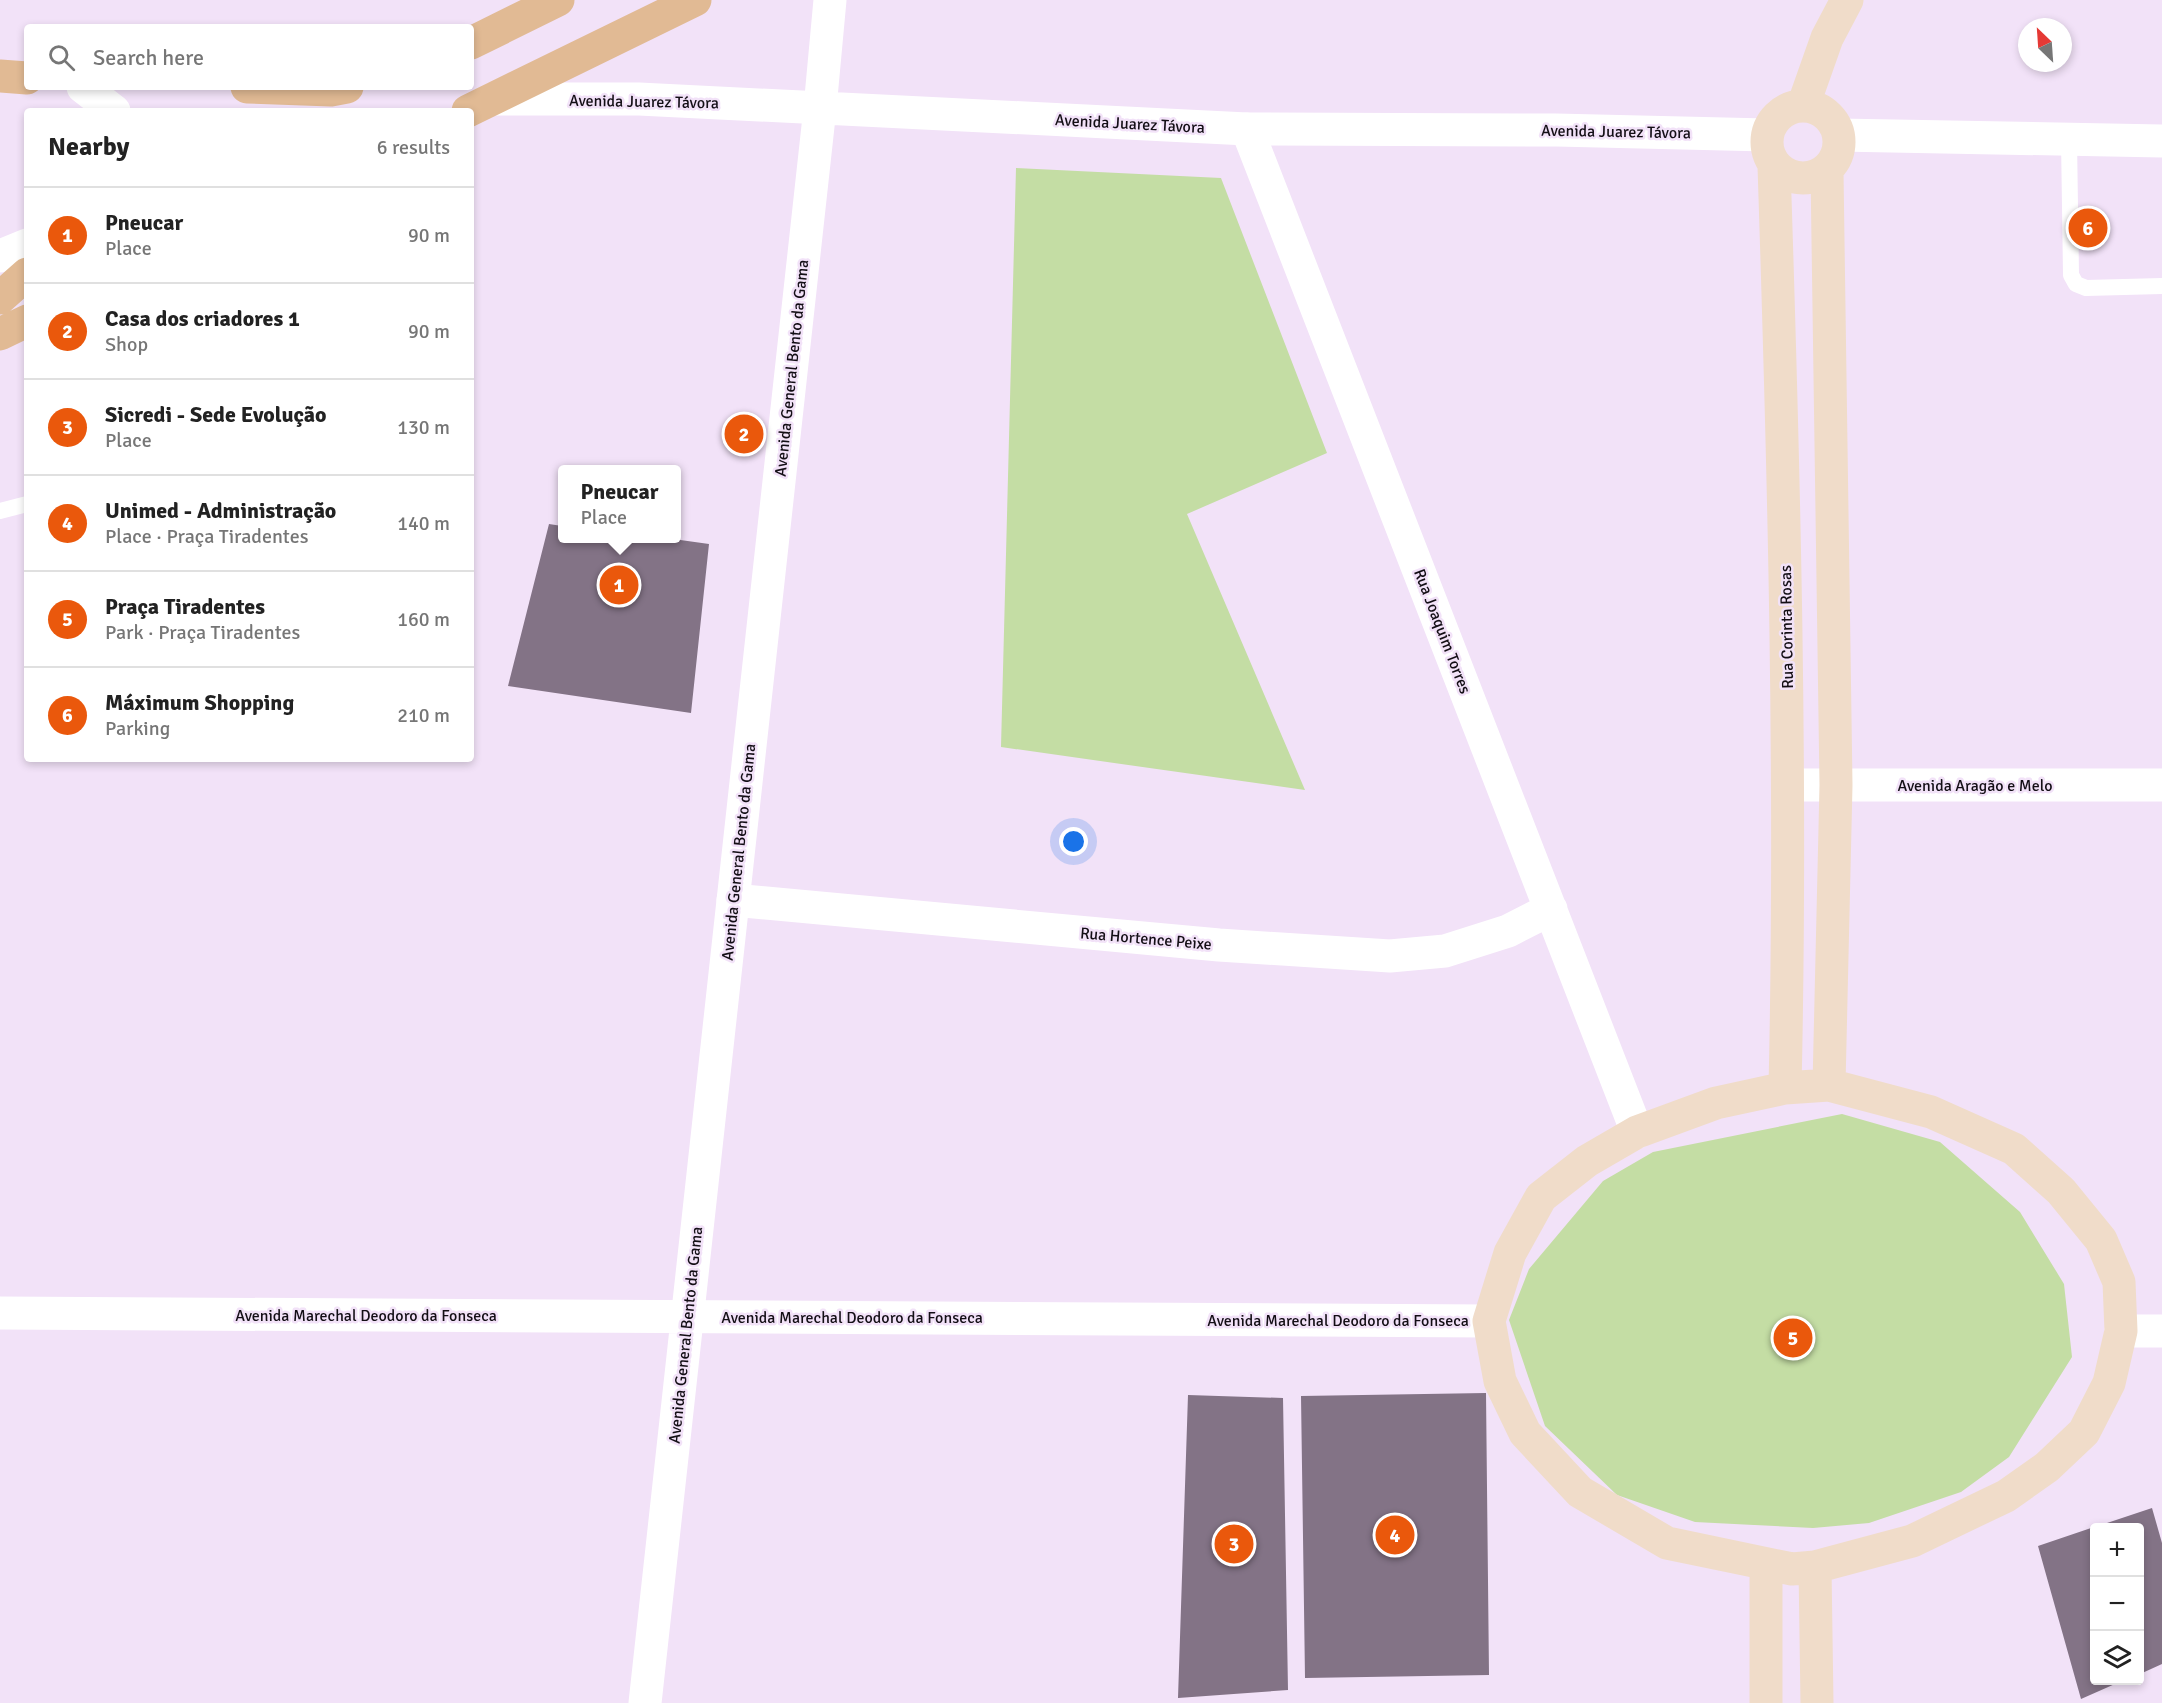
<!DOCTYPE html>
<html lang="en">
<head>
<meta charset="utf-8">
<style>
	body { margin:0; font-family:Signika,sans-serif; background:#f2f2f2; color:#222 }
	.controls { position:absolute; right:18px; bottom:18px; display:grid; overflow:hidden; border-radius:6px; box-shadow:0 3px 9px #0003 }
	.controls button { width:54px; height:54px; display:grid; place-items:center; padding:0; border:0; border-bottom:2px solid #e0e0e0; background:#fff; color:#222; font:30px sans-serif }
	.compass { position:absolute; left:2018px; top:18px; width:54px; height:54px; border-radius:50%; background:#fff; box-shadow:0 3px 9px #0003; rotate:335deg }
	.you { position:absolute; left:1074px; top:842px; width:21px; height:21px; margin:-15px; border:4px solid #fff; border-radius:50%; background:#1a73e8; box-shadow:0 0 0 9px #1a73e833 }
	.badge { display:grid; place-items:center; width:39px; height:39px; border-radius:50%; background:#ea580c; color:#fff; font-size:20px; font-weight:700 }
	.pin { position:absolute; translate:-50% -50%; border:3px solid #fff; box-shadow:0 2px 6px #0006 }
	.popup { position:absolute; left:558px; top:465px; width:123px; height:78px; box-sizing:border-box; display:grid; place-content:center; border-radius:6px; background:#fff; filter:drop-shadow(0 2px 4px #0005); font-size:20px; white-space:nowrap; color:#767676 }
	.popup b { font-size:22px; color:#222 }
	.popup::after { content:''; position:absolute; left:50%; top:100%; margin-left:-12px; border:12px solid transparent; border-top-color:#fff }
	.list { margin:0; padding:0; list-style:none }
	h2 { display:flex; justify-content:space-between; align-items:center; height:78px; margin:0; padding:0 24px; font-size:26px }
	h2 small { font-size:20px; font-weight:400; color:#767676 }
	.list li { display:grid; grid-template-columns:39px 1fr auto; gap:18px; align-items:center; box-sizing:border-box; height:96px; padding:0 24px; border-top:2px solid #e0e0e0 }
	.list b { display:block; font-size:22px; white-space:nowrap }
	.list p { margin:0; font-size:20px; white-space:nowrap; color:#767676 }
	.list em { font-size:20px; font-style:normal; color:#767676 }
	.icon { flex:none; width:33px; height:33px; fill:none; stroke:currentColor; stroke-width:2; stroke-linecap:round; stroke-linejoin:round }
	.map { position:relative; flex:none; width:2162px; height:1703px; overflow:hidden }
	.search { position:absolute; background:#fff; box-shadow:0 3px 9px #0003; left:24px; top:24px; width:450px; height:66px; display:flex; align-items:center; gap:15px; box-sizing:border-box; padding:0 21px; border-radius:6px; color:#767676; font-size:22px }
	.panel { position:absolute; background:#fff; box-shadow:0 3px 9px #0003; left:24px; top:108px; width:450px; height:654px; border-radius:6px }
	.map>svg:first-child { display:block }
	.green { fill:#c4dda4 }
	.building { fill:#837386 }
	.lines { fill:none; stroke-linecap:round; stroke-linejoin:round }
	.service { stroke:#fff; stroke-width:16 }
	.minor { stroke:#fff; stroke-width:33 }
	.tertiary { stroke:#fff; stroke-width:33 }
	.secondary { stroke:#f0dcc9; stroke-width:33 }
	.primary { stroke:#e1ba94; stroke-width:33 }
	.labels { text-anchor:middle; stroke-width:5; stroke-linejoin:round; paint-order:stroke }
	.street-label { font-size:16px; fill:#130e15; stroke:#f2e2f8 }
</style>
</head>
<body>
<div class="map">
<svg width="2162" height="1703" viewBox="0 0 2162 1703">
	<rect width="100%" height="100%" fill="#f2e2f8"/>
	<path class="green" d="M 1016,168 L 1221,178 L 1327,453 L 1187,514 L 1305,790 L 1001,747 Z
		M 1842,1114 L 1940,1142 L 2020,1212 L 2064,1284 L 2072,1357 L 2009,1457 L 1961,1492 L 1869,1523 L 1813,1528 L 1695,1522 L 1617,1495 L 1545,1426 L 1509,1320 L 1529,1269 L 1603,1181 L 1653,1152 Z"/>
	<path class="building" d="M 549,524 L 562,526 L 562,538 L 666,538 L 709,544 L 691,713 L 508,686 Z
		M 1486,1393 L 1489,1675 L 1305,1678 L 1301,1396 Z
		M 1188,1395 L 1283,1398 L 1288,1690 L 1178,1698 Z
		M 2152,1508 L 2162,1543 L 2162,1664 L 2140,1674 L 2140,1528 L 2095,1527 Z
		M 2094,1527 L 2094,1680 L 2124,1680 L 2081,1699 L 2038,1546 Z"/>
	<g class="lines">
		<path class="service" d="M 2069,139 L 2071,275 L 2076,284 L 2086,288 L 2162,286
			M 0,511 L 27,504"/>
		<path class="minor" d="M 1247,129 L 1637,1132
			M 1788,785 L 2162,785
			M 733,900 L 1219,945 L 1390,956 L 1445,951 L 1508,931 L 1551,909"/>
		<path class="tertiary" d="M 83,87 L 114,111
			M 493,99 L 639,99 L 1247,129 L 1556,130 L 1767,135
			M 1839,135 L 2162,141
			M 0,256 L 27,245
			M 0,1313 L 1489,1321
			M 2121,1331 L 2162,1331
			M 645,1703 L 820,108 L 830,0"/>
		<path class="secondary" d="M1767 142a36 36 0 1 1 72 0a36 36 0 1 1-72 0Z
			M 1803,106 L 1827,38 L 1847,0
			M 1774,166 C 1784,473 1792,781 1785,1088
			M 1827,172 L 1836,785 L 1829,1085
			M 1829,1085 L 1931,1112 L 2014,1149 L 2061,1191 L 2101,1240 L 2119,1282 L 2121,1331 L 2109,1383 L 2084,1432 L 2047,1467 L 2006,1496 L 1912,1541 L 1815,1567 L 1792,1569 L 1667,1543 L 1580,1492 L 1525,1433 L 1500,1381 L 1489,1321 L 1510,1253 L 1541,1197 L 1587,1161 L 1637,1132 L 1716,1103 L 1785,1088 Z
			M 1766,1564 L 1766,1703
			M 1815,1567 L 1817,1703"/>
		<path class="primary" d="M 471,43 L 558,0
			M 0,76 L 27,78
			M 247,87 L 331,90 L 347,87
			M 468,111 L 695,0
			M 0,298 L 27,274
			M 0,334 L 27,321"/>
	</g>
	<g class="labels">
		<g class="street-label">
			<text transform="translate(644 101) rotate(1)" y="6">Avenida Juarez Távora</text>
			<text transform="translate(1130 123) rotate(3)" y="6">Avenida Juarez Távora</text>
			<text transform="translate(1616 131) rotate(1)" y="6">Avenida Juarez Távora</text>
			<text transform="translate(791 368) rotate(-84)" y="6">Avenida General Bento da Gama</text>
			<text transform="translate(1786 627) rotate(-91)" y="6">Rua Corinta Rosas</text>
			<text transform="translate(1443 631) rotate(69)" y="6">Rua Joaquim Torres</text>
			<text x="1975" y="791">Avenida Aragão e Melo</text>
			<text transform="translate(738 852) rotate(-84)" y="6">Avenida General Bento da Gama</text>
			<text transform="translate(1146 938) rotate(5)" y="6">Rua Hortence Peixe</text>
			<text x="366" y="1321">Avenida Marechal Deodoro da Fonseca</text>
			<text x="852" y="1323">Avenida Marechal Deodoro da Fonseca</text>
			<text x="1338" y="1326">Avenida Marechal Deodoro da Fonseca</text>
			<text transform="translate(685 1335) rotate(-84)" y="6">Avenida General Bento da Gama</text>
		</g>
	</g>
</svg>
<div class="controls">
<button>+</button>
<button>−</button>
<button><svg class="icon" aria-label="layers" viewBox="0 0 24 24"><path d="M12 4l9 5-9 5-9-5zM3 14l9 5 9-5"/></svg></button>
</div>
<svg class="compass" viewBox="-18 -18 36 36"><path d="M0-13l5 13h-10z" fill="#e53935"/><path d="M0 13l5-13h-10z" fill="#767676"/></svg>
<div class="you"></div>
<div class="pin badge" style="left:619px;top:585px">1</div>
<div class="popup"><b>Pneucar</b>Place</div>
<div class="pin badge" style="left:744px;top:434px">2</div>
<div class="pin badge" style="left:1234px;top:1544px">3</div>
<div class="pin badge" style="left:1395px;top:1535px">4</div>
<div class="pin badge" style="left:1793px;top:1338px">5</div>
<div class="pin badge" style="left:2088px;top:228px">6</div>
<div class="search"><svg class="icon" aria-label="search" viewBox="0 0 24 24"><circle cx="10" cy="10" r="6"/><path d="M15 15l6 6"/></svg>Search here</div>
<section class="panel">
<h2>Nearby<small>6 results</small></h2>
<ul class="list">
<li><span class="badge">1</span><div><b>Pneucar</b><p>Place</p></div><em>90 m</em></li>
<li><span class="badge">2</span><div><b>Casa dos criadores 1</b><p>Shop</p></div><em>90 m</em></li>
<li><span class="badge">3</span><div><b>Sicredi - Sede Evolução</b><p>Place</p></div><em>130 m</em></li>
<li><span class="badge">4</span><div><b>Unimed - Administração</b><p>Place · Praça Tiradentes</p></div><em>140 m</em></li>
<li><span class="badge">5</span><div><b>Praça Tiradentes</b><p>Park · Praça Tiradentes</p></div><em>160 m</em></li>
<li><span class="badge">6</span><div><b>Máximum Shopping</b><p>Parking</p></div><em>210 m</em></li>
</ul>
</section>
</div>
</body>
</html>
